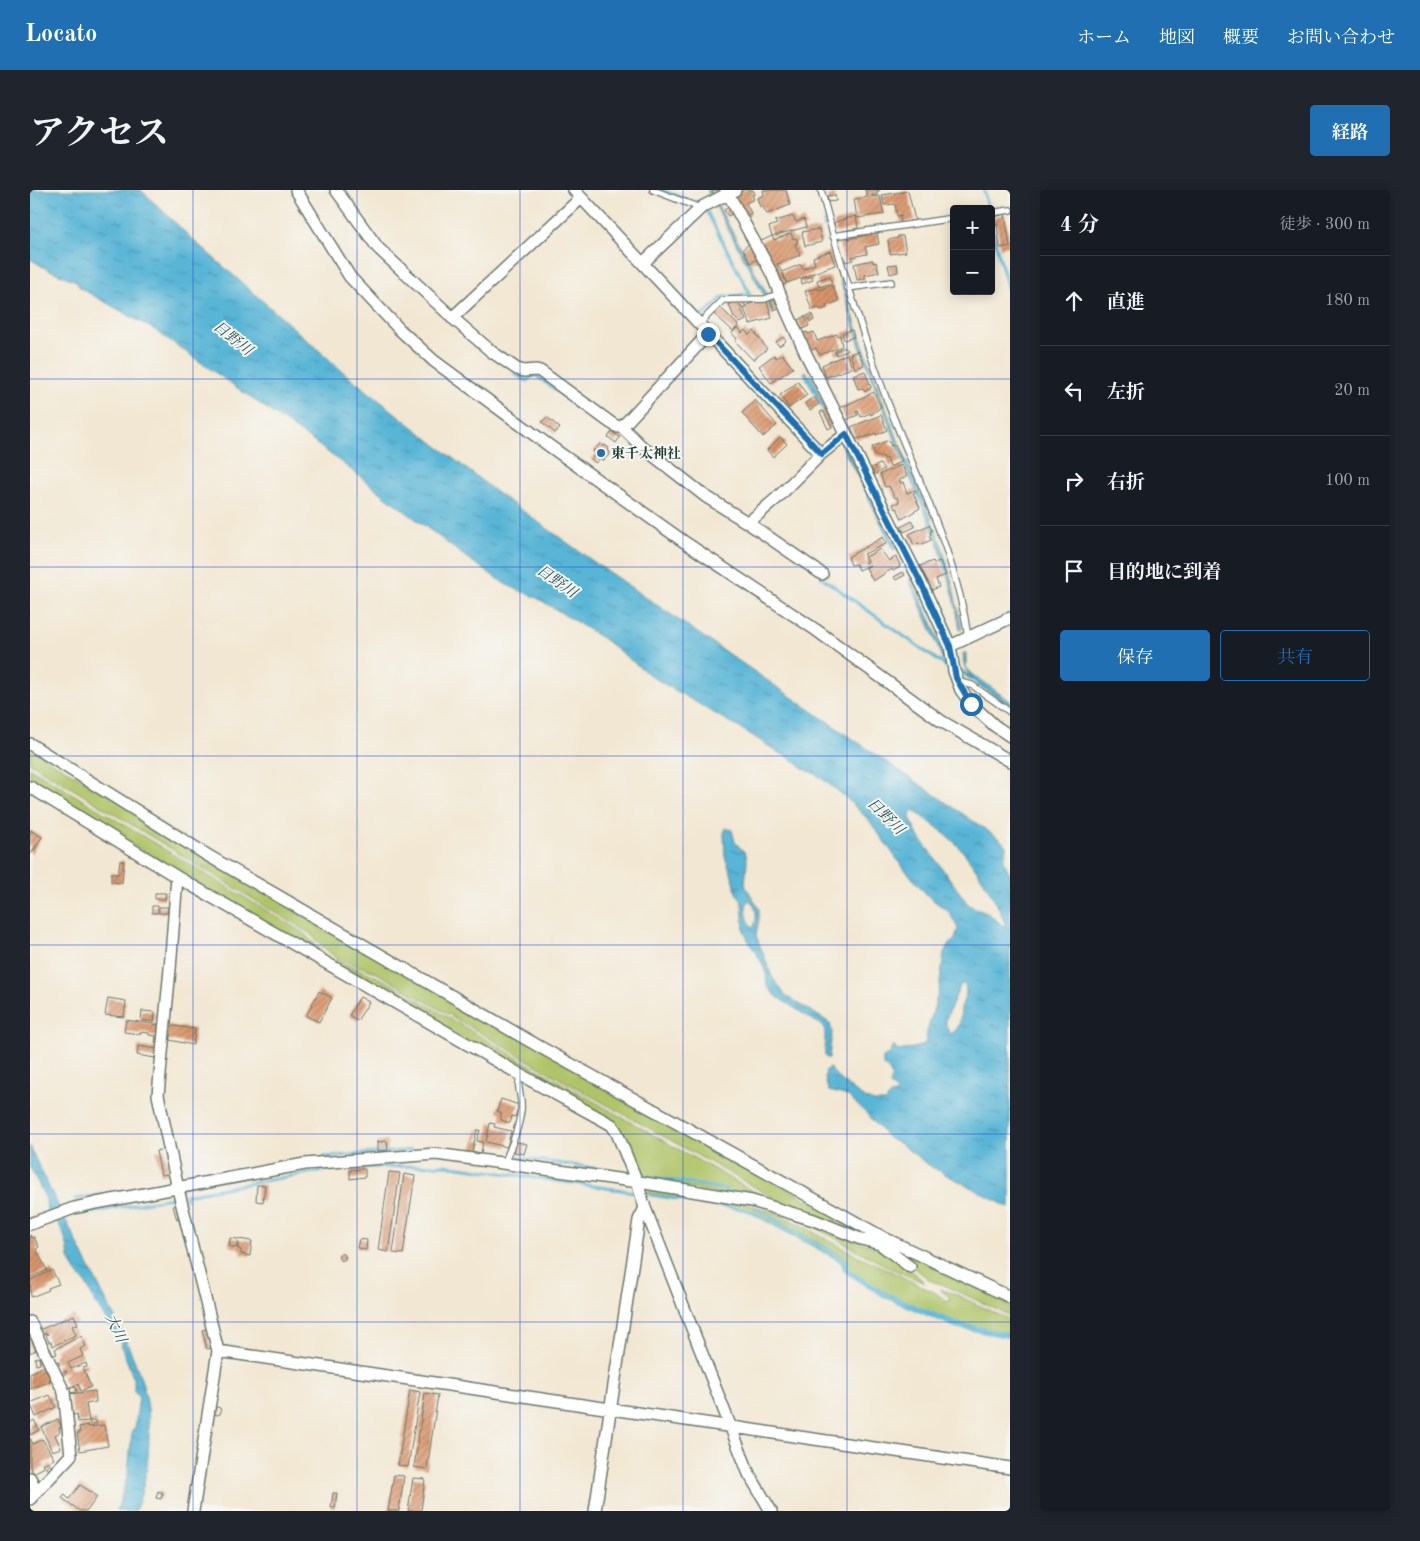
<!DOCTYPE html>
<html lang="ja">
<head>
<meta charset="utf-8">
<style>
	body { margin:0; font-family:"Old Standard TT","Noto Serif JP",serif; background:#20242c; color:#f1f3f6 }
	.controls { position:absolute; right:15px; top:15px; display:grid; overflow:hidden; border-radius:5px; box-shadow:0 2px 12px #0003 }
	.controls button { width:45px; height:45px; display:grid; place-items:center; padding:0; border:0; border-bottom:1px solid #363941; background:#171b24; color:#f1f3f6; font:25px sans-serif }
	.stop { position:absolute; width:15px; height:15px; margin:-11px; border:4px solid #1f6fb2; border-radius:50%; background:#fff }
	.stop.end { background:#1f6fb2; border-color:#fff; box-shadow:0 1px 5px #0008 }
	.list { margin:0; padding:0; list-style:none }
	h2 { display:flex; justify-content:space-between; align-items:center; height:65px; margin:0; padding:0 20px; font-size:21px }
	h2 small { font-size:16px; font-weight:400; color:#9ea1a6 }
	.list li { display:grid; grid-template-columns:32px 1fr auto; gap:15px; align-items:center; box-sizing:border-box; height:90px; padding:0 20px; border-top:1px solid #363941 }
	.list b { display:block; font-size:19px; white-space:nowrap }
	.list em { font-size:16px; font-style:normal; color:#9ea1a6 }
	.actions { display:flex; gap:10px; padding:15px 20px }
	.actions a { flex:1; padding:11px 0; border:1px solid #1f6fb2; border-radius:5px; text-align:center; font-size:18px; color:#1f6fb2 }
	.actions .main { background:#1f6fb2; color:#fff }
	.icon { flex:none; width:28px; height:28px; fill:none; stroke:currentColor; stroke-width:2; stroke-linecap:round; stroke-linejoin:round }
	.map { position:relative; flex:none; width:980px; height:1321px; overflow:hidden; border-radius:5px }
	header { display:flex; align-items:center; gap:30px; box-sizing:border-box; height:70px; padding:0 25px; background:#1f6fb2; color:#fff }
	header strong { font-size:24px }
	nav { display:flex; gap:28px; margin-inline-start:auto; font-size:18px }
	.intro { display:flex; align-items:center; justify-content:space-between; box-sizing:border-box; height:120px; padding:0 30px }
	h1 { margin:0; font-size:35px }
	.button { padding:12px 22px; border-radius:5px; background:#1f6fb2; color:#fff; font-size:18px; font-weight:700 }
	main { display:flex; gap:30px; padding:0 30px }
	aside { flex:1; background:#171b24; border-radius:5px; box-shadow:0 2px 12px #0003 }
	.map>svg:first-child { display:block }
	.green { fill:#afc468; stroke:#67804e }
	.water { fill:url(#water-ripples); stroke:#3c7985; fill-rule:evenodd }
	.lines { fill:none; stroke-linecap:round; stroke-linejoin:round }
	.stream { stroke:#58b5d6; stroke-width:3 }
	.building { fill:url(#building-hatch) }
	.lane-casing { stroke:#69786b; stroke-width:8 }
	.street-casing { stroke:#69786b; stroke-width:14 }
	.lane { stroke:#fff; stroke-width:5.5 }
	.street { stroke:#fff; stroke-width:11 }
	.route { stroke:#1f6fb2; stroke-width:6 }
	.grid { fill:none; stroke:#1d4ed8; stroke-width:1; stroke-opacity:0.55 }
	.poi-dot { fill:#1f6fb2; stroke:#f6f6f2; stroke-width:2 }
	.labels { text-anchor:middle; stroke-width:4; stroke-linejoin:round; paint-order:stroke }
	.poi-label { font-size:14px; font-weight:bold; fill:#1f3d34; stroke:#f6f6f2; text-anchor:start }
	.water-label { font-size:15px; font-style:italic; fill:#2d5b5c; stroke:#f6f6f2 }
</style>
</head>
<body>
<header>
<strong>Locato</strong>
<nav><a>ホーム</a><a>地図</a><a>概要</a><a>お問い合わせ</a></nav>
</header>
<div class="intro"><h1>アクセス</h1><a class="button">経路</a></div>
<main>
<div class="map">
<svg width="980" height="1321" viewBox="0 0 980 1321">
	<defs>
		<pattern id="water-ripples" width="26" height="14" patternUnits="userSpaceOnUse" patternTransform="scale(1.25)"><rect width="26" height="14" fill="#58b5d6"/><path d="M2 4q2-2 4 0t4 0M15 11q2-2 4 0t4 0" fill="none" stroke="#4894ae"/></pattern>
		<pattern id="building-hatch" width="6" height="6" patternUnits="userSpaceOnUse" patternTransform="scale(1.25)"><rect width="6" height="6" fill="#db956a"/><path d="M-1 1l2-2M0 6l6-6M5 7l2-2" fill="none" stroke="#b17b58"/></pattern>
	</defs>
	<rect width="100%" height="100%" fill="#f6f6f2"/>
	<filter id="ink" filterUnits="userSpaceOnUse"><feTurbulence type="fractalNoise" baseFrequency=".02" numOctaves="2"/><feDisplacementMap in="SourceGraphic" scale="10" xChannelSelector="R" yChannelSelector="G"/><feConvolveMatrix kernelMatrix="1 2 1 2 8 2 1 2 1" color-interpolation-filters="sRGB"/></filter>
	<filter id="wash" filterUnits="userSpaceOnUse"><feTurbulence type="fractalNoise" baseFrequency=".0096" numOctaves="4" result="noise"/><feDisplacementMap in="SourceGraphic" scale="20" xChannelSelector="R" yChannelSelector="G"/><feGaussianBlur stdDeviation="1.12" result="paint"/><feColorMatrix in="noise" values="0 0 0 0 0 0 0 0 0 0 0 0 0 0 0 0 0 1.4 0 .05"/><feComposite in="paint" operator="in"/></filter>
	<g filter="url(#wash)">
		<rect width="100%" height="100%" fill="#f2e7d2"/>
		<path class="green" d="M 0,559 L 840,1046 L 760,1017 L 525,886 L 345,782 L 304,767 L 279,743 L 0,573 Z
			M 0,578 L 272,742 L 288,757 L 297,769 L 0,595 Z
			M 306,770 L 343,785 L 359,793 L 498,874 L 751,1017 L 609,988 L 587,940 L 305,772 Z
			M 622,999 L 717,1014 L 748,1023 L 823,1063 L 906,1103 L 918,1112 L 921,1108 L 909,1099 L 923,1103 L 980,1130 L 980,1146 L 927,1136 L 854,1106 L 817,1082 L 813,1071 L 808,1068 L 724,1022 L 616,1003 Z
			M 769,1029 C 814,1046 861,1057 895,1093 L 860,1078 Z
			M 861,1059 L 867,1059 L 980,1112 L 980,1126 L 914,1095 L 901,1091 Z"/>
		<path class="water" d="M 0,0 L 111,0 L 162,49 L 318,186 L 466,302 L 574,379 L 971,650 L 976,656 L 974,671 L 980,684 L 980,1018 L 900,976 L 871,954 L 859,949 L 837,924 L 818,906 L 799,901 C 796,894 794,888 796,880 L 800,878 C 807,888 832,909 844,912 C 848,912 853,912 856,912 L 860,905 L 868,903 L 860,895 C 863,885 861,881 853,875 L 853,868 L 860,864 L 862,856 L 865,856 L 865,859 L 869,861 L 891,856 L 895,853 L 898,838 L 909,800 L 914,763 L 919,754 L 925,750 L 928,738 L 919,722 L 898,706 L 872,676 L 839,630 L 812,604 L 787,585 L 773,578 L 760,568 L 748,562 L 720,544 L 621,486 L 574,449 L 509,409 L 475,394 L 433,365 L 291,257 L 125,140 L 50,98 L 46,91 L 17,79 L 0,69 ZM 882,621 L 887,623 C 900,632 913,641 924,652 C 942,669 970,714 976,738 C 968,732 961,725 953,720 C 947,718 943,718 938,714 L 887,644 L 880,627 ZM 931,794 L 935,794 L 936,803 L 931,818 L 930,832 L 927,839 L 921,844 L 916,837 L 916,829 Z
			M 677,0 L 679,0 L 737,104 L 744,122 L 742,123 L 737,111 Z
			M 802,62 L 804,62 C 822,129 846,194 872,260 C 884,290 899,320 910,351 C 920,380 926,410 932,440 L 930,440 L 924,407 L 907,350 L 876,278 L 830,156 Z
			M 776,181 L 779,186 L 781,185 L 789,200 L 787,202 L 837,297 L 834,299 L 774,183 Z
			M 840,304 L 867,358 L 864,360 L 837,305 Z
			M 881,388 L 903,435 L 915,468 L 944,489 C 934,479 934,478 933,463 L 936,463 L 936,477 L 938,481 L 980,511 L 980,516 L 913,471 L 904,446 L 879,390 Z
			M 696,638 L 702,640 L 705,652 L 716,664 L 717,670 L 715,695 L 729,719 L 729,730 L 726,745 L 742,787 L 755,805 L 800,833 L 802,842 L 799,868 L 796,868 L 795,865 L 795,840 L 791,835 L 747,807 L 737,796 L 736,784 L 732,773 L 718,750 L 714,740 L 712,714 L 711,709 L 706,703 L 704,691 L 695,667 L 694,643 ZM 718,710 L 721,711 C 727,719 728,729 723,738 C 717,732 714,717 718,710 Z
			M 0,956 C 4,968 11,979 16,991 L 94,1146 C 104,1169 115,1194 118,1219 C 121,1251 118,1292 105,1321 L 87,1321 L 98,1284 L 102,1240 L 105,1238 L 109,1206 L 104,1201 L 104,1190 L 90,1152 L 67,1115 C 62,1109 61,1101 56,1094 C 50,1086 42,1077 39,1067 C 38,1063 38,1059 37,1055 C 34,1041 28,1031 17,1022 L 16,1009 L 0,977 Z"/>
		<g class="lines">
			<path class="stream" d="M 536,0 L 544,9
				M 632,0 L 670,14
				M 954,0 L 958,19
				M 794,32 L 795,37
				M 961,36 L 980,107
				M 329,41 L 338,54
				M 799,50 L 800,53
				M 671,127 L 693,107 L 720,104 L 675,18
				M 485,184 L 497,191 L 504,184 L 576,237
				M 791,387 L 917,477
				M 441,963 L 473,966
				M 294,967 L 382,960
				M 483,967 L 600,983
				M 318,978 L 415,975 L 605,1002
				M 610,985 L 699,1000
				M 621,1005 L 717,1020 L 808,1069 L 812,1072 L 815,1081 L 854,1106 L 927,1137 L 980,1147
				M 45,1009 L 93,1002
				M 156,1009 L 155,1005 L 289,981 L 312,979
				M 725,1018 L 816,1069 L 817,1080 L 854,1102 L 894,1120 L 930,1134 L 980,1144
				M 54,1024 L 146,1007
				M 637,1090 L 649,1122"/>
		</g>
		<g id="blocks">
			<path class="building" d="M 681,0 L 692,0 L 685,5 Z
				M 713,0 L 723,0 L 725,4 L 722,5 L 724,9 L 716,13 L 721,23 L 715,27 L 703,6 Z
				M 733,0 L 756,0 L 760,15 L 737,24 L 736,23 L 733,16 L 730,17 L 727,8 L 734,5 Z
				M 835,0 L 850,0 L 847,2 L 847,5 L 842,5 L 842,7 L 850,6 L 854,24 L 827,28 L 824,9 L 838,7 Z
				M 878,1 L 885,30 L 871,33 L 870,27 L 872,25 L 867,26 L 865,14 L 854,15 L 852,5 Z
				M 805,5 L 806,11 L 798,12 L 797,6 Z
				M 700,16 L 704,23 L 698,26 L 694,20 Z
				M 975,24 L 980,56 L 970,58 L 967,34 L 962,35 L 961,28 Z
				M 763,26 L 766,32 L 774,29 L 776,37 L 742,46 L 739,37 L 747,34 L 745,31 Z
				M 826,26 L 828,38 L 806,43 L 804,34 L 805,32 Z
				M 789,39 L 792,52 L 775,56 L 772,42 Z
				M 761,43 L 763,49 L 766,48 L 768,53 L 765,54 L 770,65 L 747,74 L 752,82 L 771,74 L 773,79 L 785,74 L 783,67 L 800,61 L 805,75 L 757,93 L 753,83 L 756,94 L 751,96 L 735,55 L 731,56 L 729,52 L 742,46 L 744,50 Z
				M 847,43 L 849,54 L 835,57 L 837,64 L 822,67 L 823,70 L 815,72 L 815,69 L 813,69 L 807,47 L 817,45 L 818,49 Z
				M 868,46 L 873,46 L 876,62 L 860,64 L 858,50 L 868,48 Z
				M 721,52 L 729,69 L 720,73 L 713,59 Z
				M 843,70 L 843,73 L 846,72 L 849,82 L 835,85 L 835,89 L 827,90 L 824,74 Z
				M 867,74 L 868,82 L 860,84 L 858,75 Z
				M 782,86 L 783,90 L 772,94 L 771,89 Z
				M 797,87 L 797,88 L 800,87 L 802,93 L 789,97 L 787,90 Z
				M 802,95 L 809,111 L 796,116 L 797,118 L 790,120 L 789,118 L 782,120 L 775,101 L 788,98 L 789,100 Z
				M 745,108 L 749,118 L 744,120 L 740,110 Z
				M 708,110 L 709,112 L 713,110 L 716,117 L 713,119 L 709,114 L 716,130 L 710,133 L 704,127 L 699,115 Z
				M 730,110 L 732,113 L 737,111 L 742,128 L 720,134 L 714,119 L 718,117 L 717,115 Z
				M 689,116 L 708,135 L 708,137 L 703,141 L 683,123 Z
				M 782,124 L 784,130 L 780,132 L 777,126 Z
				M 775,126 L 779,136 L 772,139 L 768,130 Z
				M 708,137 L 712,143 L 715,140 L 719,145 L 724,141 L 737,159 L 723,170 L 705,151 L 707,149 L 702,143 Z
				M 822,140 L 824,147 L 814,150 L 812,143 Z
				M 777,142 L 778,144 L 784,142 L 787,151 L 807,144 L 808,146 L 810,145 L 812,156 L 790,165 L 786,158 L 781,160 L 774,143 Z
				M 753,147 L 756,151 L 749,156 L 746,152 Z
				M 812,158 L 816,158 L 817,161 L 806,165 L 805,161 Z
				M 828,161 L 834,175 L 825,179 L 820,164 Z
				M 752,164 L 763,178 L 741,193 L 729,176 L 744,165 L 746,168 Z
				M 817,164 L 822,178 L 796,187 L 792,175 Z
				M 835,181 L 841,198 L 835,202 L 833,198 L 828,199 L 823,185 Z
				M 768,192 L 777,205 L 759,218 L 750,205 Z
				M 844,202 L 851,217 L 841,225 L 840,223 L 831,227 L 828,221 L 826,222 L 828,225 L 816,230 L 810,218 Z
				M 784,207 L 789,214 L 780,220 L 775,213 Z
				M 725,210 L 747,235 L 733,247 L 712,223 Z
				M 793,221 L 802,237 L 798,239 L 790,222 Z
				M 851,225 L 857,240 L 846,245 L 845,243 L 840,246 L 826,249 L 821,237 Z
				M 517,227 L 530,238 L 525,243 L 512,232 Z
				M 582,242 L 590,247 L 586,253 L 578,247 Z
				M 750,247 L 757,254 L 743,267 L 737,260 Z
				M 859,250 L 861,256 L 865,255 L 872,271 L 860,277 L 857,268 L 854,269 L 853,266 L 849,267 L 848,265 L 846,266 L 842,257 Z
				M 570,254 L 573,256 L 574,255 L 579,258 L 578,260 L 580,262 L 580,264 L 573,271 L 570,268 L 566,273 L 561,269 L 566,264 L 563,261 Z
				M 850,274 L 854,279 L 844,285 L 841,278 Z
				M 872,275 L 877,286 L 869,290 L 871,293 L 873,292 L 877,303 L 885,300 L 886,302 L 883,303 L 890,318 L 872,329 L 867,318 L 865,319 L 863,314 L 869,312 L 867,307 L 865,308 L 859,296 L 855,297 L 850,284 Z
				M 882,331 L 885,337 L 874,342 L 871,337 Z
				M 899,335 L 902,341 L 900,342 L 901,345 L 899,346 L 901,350 L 890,355 L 889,353 L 884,355 L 879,344 Z
				M 853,347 L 856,354 L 834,364 L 835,368 L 835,373 L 838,372 L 836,367 L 850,359 L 859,371 L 866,367 L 870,375 L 869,375 L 870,377 L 863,381 L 862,379 L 843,391 L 836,378 L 840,375 L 829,380 L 826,374 L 821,375 L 818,367 Z
				M 903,371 L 904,373 L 910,371 L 916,385 L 906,389 L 909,397 L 902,400 L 890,376 Z
				M 873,382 L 875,385 L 866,390 L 864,387 Z
				M 0,640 L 12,647 L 1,664 L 0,664 Z
				M 90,671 L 94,671 L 92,693 L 81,692 L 81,683 L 88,684 Z
				M 125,703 L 136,703 L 135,709 L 125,709 Z
				M 122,716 L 128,716 L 128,723 L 122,723 Z
				M 129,717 L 138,717 L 138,723 L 129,723 Z
				M 289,801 L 302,808 L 289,832 L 276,826 Z
				M 330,807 L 339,812 L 327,831 L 319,825 Z
				M 78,808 L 96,811 L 94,827 L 75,825 Z
				M 112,821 L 125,822 L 124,832 L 111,830 Z
				M 96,830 L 131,835 L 129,854 L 125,853 L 126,846 L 119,845 L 119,843 L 110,842 L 110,844 L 94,842 Z
				M 137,835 L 165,839 L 163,855 L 135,849 Z
				M 108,856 L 127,859 L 125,868 L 107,865 Z
				M 471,909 L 489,915 L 485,927 L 482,926 L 480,933 L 471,930 L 471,923 L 467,921 Z
				M 460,933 L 465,934 L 464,937 L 481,941 L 477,957 L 456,952 Z
				M 447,940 L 450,940 L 447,951 L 453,952 L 451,963 L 442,961 Z
				M 348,950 L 349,952 L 357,951 L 358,960 L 348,961 Z
				M 487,952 L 497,954 L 494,964 L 484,962 Z
				M 134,959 L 139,984 L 131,985 L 126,961 Z
				M 331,979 L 335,979 L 335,987 L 320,989 L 320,980 Z
				M 359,982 L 370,983 L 358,1062 L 348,1060 Z
				M 374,984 L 385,986 L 373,1064 L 363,1063 Z
				M 227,995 L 235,995 L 233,1012 L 226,1011 Z
				M 147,1015 L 150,1029 L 147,1030 L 143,1016 Z
				M 0,1045 L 2,1048 L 4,1047 L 9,1057 L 6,1059 L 17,1080 L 1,1087 L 0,1086 Z
				M 200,1048 L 222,1051 L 220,1066 L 211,1064 L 211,1060 L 208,1059 L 208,1052 L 207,1058 L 199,1056 Z
				M 329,1049 L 337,1050 L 336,1060 L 327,1058 Z
				M308.5 1067a3.5 3.5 0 1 1 7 0a3.5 3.5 0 1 1-7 0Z
				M 22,1080 L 29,1094 L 18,1098 L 19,1100 L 1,1107 L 0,1090 Z
				M 44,1125 L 48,1134 L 42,1136 L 46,1145 L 23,1156 L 21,1152 L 19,1152 L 16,1145 L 18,1144 L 17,1143 L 12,1145 L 9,1140 Z
				M 176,1139 L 181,1158 L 177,1159 L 172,1140 Z
				M 0,1145 L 6,1160 L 0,1163 Z
				M 51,1146 L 56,1156 L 50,1159 L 53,1166 L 38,1173 L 41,1179 L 56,1173 L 57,1177 L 53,1178 L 61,1197 L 51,1201 L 48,1194 L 38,1198 L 32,1186 L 37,1182 L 36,1181 L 29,1184 L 26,1176 L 30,1174 L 29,1172 L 26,1173 L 23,1165 L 27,1164 L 25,1159 Z
				M 9,1167 L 10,1174 L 6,1175 L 5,1168 Z
				M 14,1176 L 20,1188 L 19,1192 L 0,1199 L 0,1183 Z
				M 46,1197 L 47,1202 L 39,1203 L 38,1198 Z
				M 380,1200 L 390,1202 L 378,1277 L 368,1275 Z
				M 65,1201 L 66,1212 L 56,1214 L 59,1231 L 48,1232 L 47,1224 L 43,1225 L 39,1204 Z
				M 395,1203 L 408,1205 L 397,1279 L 384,1277 Z
				M 20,1205 L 26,1217 L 6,1227 L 0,1213 Z
				M183 1221a4 4 0 1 1 8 0a4 4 0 1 1-8 0Z
				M 28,1229 L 31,1237 L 29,1238 L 30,1242 L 25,1245 L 31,1258 L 22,1261 L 11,1237 Z
				M 4,1230 L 9,1240 L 0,1245 L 0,1233 Z
				M 66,1230 L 67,1233 L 60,1234 L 59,1231 Z
				M 58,1235 L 59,1237 L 74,1235 L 78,1256 L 50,1261 L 47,1243 L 50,1243 L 49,1237 Z
				M 0,1248 L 3,1254 L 12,1249 L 13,1250 L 24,1269 L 13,1274 L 15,1277 L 3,1283 L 0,1276 Z
				M 19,1274 L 23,1277 L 19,1281 L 16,1278 Z
				M 364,1285 L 374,1286 L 369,1321 L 358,1321 Z
				M 383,1288 L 395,1289 L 391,1321 L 378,1321 Z
				M 50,1295 L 63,1303 L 63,1304 L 67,1307 L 57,1321 L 50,1321 L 32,1308 L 35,1305 L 39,1309 Z
				M 128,1301 L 133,1303 L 131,1309 L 126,1308 Z
				M 303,1303 L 307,1303 L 305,1318 L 301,1318 Z"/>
		</g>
	</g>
	<g filter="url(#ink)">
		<use href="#blocks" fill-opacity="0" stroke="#69786b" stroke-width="1"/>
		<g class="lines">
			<g class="lane-casing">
				<path id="lane" d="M 623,0 L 670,18
					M 791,0 C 811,75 833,148 861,221 C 890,295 927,368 938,447
					M 961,23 L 980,20
					M 803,46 L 924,28
					M 818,98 L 861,92
					M 669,134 L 693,110 L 735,109 L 750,103
					M 929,492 L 942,495 L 980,522
					M 474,974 C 481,957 489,938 491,920 C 493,908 485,896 491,885"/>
			</g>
			<g class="street-casing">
				<path id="street" d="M 266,0 L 320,87 L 370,140 L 404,171 L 521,257 L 653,351 L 786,440 L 911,531 L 980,571
					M 306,0 L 348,58 L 425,130 L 462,162 L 487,179 L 494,181 L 506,180 L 510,181 L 581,233 L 588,237 L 592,237 L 611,256 L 675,306 L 718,333 L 792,384
					M 544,0 L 791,264 L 816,244
					M 696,0 L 742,84 L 755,117 L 776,164 L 893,397 L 920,456 L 924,481 L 931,500 L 941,514 L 965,536 L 980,546
					M 613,73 L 672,17 L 705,0
					M 422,128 L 551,8
					M 592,237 L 678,144
					M 718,333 L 747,308 L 791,264
					M 920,456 L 980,428
					M 0,554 L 177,665 L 510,857 L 856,1049 L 980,1107
					M 0,597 L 147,687 L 491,885 L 582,935 L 587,943 L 607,992 L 615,1018 L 719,1284 L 741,1321
					M 147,687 L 140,779 L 128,905 L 148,999 L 188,1161 L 163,1321
					M 0,1034 L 44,1018 L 66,1013 L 275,974 L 406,964 L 609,992 L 722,1011 L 784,1030 L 828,1048 L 850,1054 L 856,1049
					M 850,1054 L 880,1077
					M 0,1132 L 34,1202 L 41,1265 L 0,1309
					M 188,1161 L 980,1278
					M 0,1288 L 7,1302
					M 565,1321 L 609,1030 L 615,1018"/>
			</g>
			<use href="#lane" class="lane"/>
			<use href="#street" class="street"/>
		</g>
	</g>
	<g class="lines" filter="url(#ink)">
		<path class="route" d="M 678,144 L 792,264 L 816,244 L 893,397 L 920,456 L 926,488 L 941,514"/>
	</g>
	<path class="grid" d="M 163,0 L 163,1321M 327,0 L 327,1321M 490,0 L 490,1321M 653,0 L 653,1321M 817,0 L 817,1321M 0,189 L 980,189M 0,377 L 980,377M 0,566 L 980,566M 0,755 L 980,755M 0,944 L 980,944M 0,1132 L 980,1132"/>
	<circle class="poi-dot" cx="571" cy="263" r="5"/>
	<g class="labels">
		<g class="poi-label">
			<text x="581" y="268">東千太神社</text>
		</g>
		<g class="water-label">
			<text transform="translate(203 148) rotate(39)" y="5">日野川</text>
			<text transform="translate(527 391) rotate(35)" y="5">日野川</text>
			<text transform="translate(856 626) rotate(45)" y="5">日野川</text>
			<text transform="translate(86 1138) rotate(65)" y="5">大川</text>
		</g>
	</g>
</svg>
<div class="controls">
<button>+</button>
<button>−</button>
</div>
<div class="stop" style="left:941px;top:514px"></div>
<div class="stop end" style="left:678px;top:144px"></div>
</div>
<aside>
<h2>4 分<small>徒歩 · 300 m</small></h2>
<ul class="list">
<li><svg class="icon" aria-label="ahead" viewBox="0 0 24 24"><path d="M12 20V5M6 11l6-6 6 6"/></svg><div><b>直進</b></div><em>180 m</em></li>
<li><svg class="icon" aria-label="left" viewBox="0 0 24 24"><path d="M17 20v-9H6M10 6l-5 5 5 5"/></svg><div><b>左折</b></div><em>20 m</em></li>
<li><svg class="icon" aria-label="right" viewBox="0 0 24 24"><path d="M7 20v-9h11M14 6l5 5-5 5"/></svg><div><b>右折</b></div><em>100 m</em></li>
<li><svg class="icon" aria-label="arrive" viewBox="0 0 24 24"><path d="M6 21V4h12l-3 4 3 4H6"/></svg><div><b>目的地に到着</b></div></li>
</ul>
<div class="actions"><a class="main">保存</a><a>共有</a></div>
</aside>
</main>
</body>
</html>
